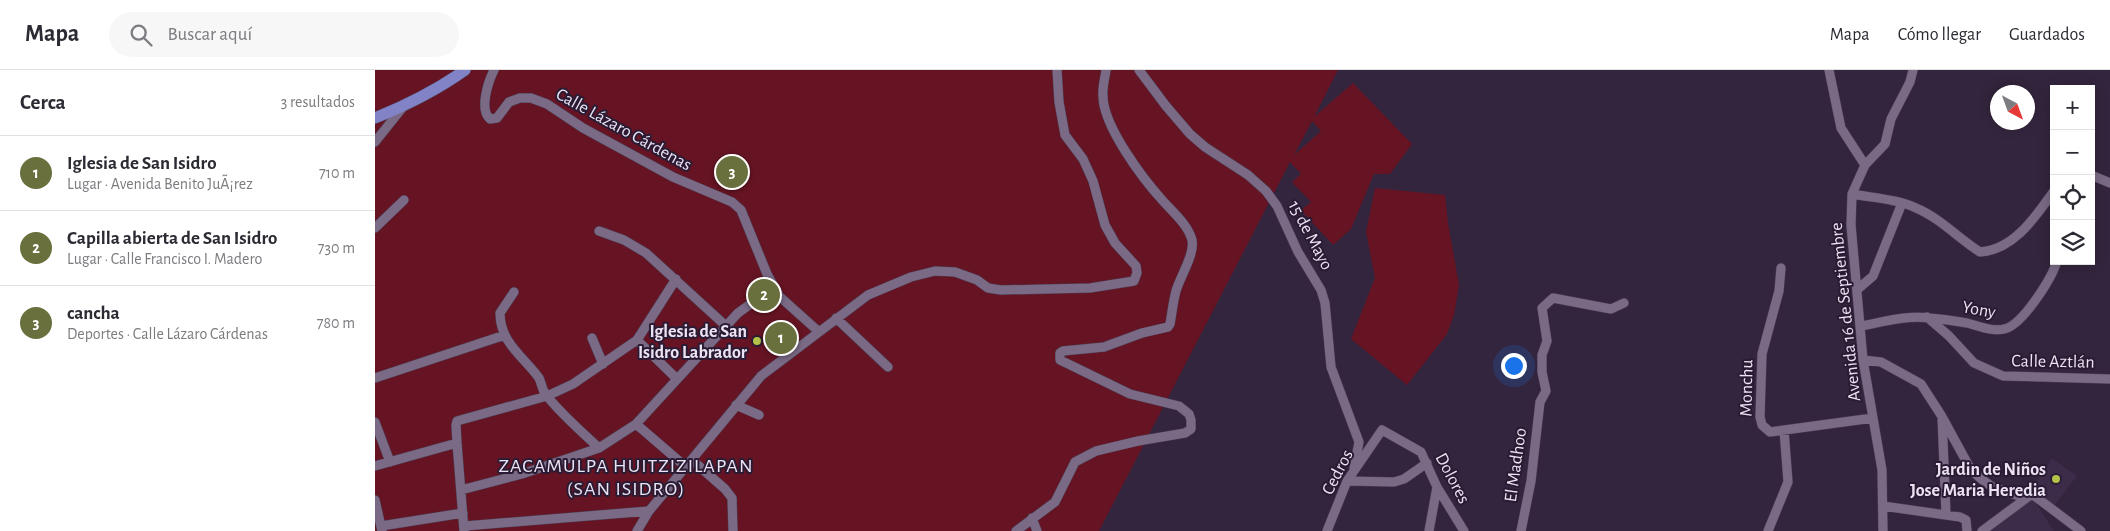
<!DOCTYPE html>
<html lang="es">
<head>
<meta charset="utf-8">
<style>
	body { margin:0; font-family:"Alegreya Sans",sans-serif; background:#f7f7f7; color:#2b2b33 }
	.controls { position:absolute; right:15px; top:15px; display:grid; overflow:hidden; border-radius:0px; box-shadow:0 2px 12px #0003 }
	.controls button { width:45px; height:45px; display:grid; place-items:center; padding:0; border:0; border-bottom:1px solid #e1e1e2; background:#fff; color:#2b2b33; font:25px sans-serif }
	.compass { position:absolute; left:1615px; top:15px; width:45px; height:45px; border-radius:50%; background:#fff; box-shadow:0 2px 12px #0003; rotate:139deg }
	.you { position:absolute; left:1138px; top:295px; width:18px; height:18px; margin:-12px; border:4px solid #fff; border-radius:50%; background:#1a73e8; box-shadow:0 0 0 8px #1a73e833 }
	.badge { display:grid; place-items:center; width:32px; height:32px; border-radius:50%; background:#696f3d; color:#fff; font-size:16px; font-weight:700 }
	.pin { position:absolute; translate:-50% -50%; border:2px solid #fff; box-shadow:0 1px 5px #0006 }
	.list { margin:0; padding:0; list-style:none }
	h2 { display:flex; justify-content:space-between; align-items:center; height:65px; margin:0; padding:0 20px; font-size:21px }
	h2 small { font-size:16px; font-weight:400; color:#7c7c81 }
	.list li { display:grid; grid-template-columns:32px 1fr auto; gap:15px; align-items:center; box-sizing:border-box; height:75px; padding:0 20px; border-top:1px solid #e1e1e2 }
	.list b { display:block; font-size:19px; white-space:nowrap }
	.list p { margin:0; font-size:16px; white-space:nowrap; color:#7c7c81 }
	.list em { font-size:16px; font-style:normal; color:#7c7c81 }
	.icon { flex:none; width:28px; height:28px; fill:none; stroke:currentColor; stroke-width:2; stroke-linecap:round; stroke-linejoin:round }
	.map { position:relative; flex:none; width:1735px; height:461px; overflow:hidden }
	header { display:flex; align-items:center; gap:30px; box-sizing:border-box; height:70px; padding:0 25px; background:#fff; border-bottom:1px solid #e1e1e2 }
	header strong { font-size:24px }
	nav { display:flex; gap:28px; margin-inline-start:auto; font-size:18px }
	.search { width:350px; height:45px; background:#f7f7f7; display:flex; align-items:center; gap:12px; box-sizing:border-box; padding:0 18px; border-radius:28px; color:#7c7c81; font-size:19px }
	main { display:flex }
	aside { flex:1; background:#fff }
	.map>svg:first-child { display:block }
	.built { fill:#3d2b4a }
	.green { fill:#661423; fill-rule:evenodd }
	.lines { fill:none; stroke-linecap:round; stroke-linejoin:round }
	.minor-casing { stroke:#4d4055; stroke-width:10 }
	.major-casing { stroke:#4d4055; stroke-width:12 }
	.minor { stroke:#7a6a86; stroke-width:9 }
	.major { stroke:#8283c7; stroke-width:11 }
	.poi-dot { fill:#b5c249; stroke:#291b33; stroke-width:2 }
	.labels { text-anchor:middle; stroke-width:4; stroke-linejoin:round; paint-order:stroke }
	.street-label { font-size:18px; fill:#ebe2f2; stroke:#291b33 }
	.poi-label { font-size:18px; font-weight:bold; fill:#ebe2f2; stroke:#291b33; text-anchor:end }
	.quarter-label { font-size:20px; letter-spacing:1px; fill:#ebe2f2; stroke:#291b33 }
</style>
</head>
<body>
<header>
<strong>Mapa</strong>
<div class="search"><svg class="icon" aria-label="search" viewBox="0 0 24 24"><circle cx="10" cy="10" r="6"/><path d="M15 15l6 6"/></svg>Buscar aquí</div>
<nav><a>Mapa</a><a>Cómo llegar</a><a>Guardados</a></nav>
</header>
<main>
<aside>
<h2>Cerca<small>3 resultados</small></h2>
<ul class="list">
<li><span class="badge">1</span><div><b>Iglesia de San Isidro</b><p>Lugar · Avenida Benito JuÃ¡rez</p></div><em>710 m</em></li>
<li><span class="badge">2</span><div><b>Capilla abierta de San Isidro</b><p>Lugar · Calle Francisco I. Madero</p></div><em>730 m</em></li>
<li><span class="badge">3</span><div><b>cancha</b><p>Deportes · Calle Lázaro Cárdenas</p></div><em>780 m</em></li>
</ul>
</aside>
<div class="map">
<svg width="1735" height="461" viewBox="0 0 1735 461">
	<rect width="100%" height="100%" fill="#33253d"/>
	<path class="built" d="M 1677,388 L 1702,406 L 1679,436 L 1656,421 Z
		M 1657,427 L 1679,461 L 1611,461 Z"/>
	<path class="green" d="M 0,0 L 963,0 L 939,47 L 978,13 L 1037,74 L 1015,104 L 999,104 L 976,159 L 958,175 L 926,140 L 936,132 L 917,112 L 926,104 L 915,92 L 724,461 L 0,461 ZM 937,51 L 946,61 L 919,85 Z
		M 1000,118 L 1070,125 L 1073,153 L 1084,215 L 1079,245 L 1072,264 L 1032,315 L 976,269 L 1000,208 L 991,162 Z"/>
	<g class="lines">
		<g class="minor-casing">
			<path id="minor" d="M 119,0 C 113,12 104,40 115,49 L 122,48 L 134,32 L 145,28 L 156,28 L 172,34 L 208,58 L 298,107 L 357,132 L 366,140 L 392,204 L 404,226 L 443,261
				M 764,0 L 791,36 L 815,64 L 830,77 L 873,105 L 891,121 L 902,136 L 923,182 L 946,220 L 950,233 L 956,297 L 984,372 L 979,398
				M 1454,0 L 1466,58 L 1490,95 L 1477,124 L 1476,155 L 1488,290 L 1507,400 L 1508,461
				M 0,72 L 28,37
				M 1490,95 L 1510,74 L 1516,49 L 1535,12 L 1538,0
				M 1716,105 L 1735,113
				M 1477,124 C 1498,128 1522,129 1541,138 C 1565,148 1583,168 1605,182 C 1639,180 1661,146 1679,121
				M 0,158 L 29,130
				M 224,161 L 249,170 L 271,183 L 351,256
				M 1406,198 L 1404,221 L 1387,284 L 1385,347 L 1387,355 L 1395,362 L 1498,348
				M 1483,219 L 1498,206 L 1527,133
				M 139,222 L 125,243 C 125,273 149,287 164,308 C 167,314 167,321 172,326 C 187,345 206,361 224,378
				M 1552,247 L 1574,266 L 1599,293 L 1628,306 L 1735,309
				M 461,248 L 513,297
				M 1486,256 C 1508,252 1531,245 1554,248 C 1567,249 1580,251 1592,253 C 1604,256 1617,262 1629,259 C 1647,256 1677,208 1682,191
				M 217,268 L 228,294
				M 262,270 L 302,309
				M 1488,290 L 1506,292 L 1546,314 L 1566,345 L 1596,400 L 1605,408 L 1616,416 L 1632,422 L 1641,425 L 1657,424 L 1706,461
				M 0,308 L 130,265
				M 361,335 L 384,345
				M 1567,347 L 1571,444
				M 0,352 L 15,392
				M 261,354 L 311,397
				M 317,390 L 350,419 L 357,428 L 358,461
				M 0,396 L 82,373
				M 972,411 L 1019,412 L 1029,409 L 1052,393
				M 86,420 L 147,404 L 224,378 L 261,354 L 363,243 L 399,217
				M 0,430 L 7,461
				M 1508,436 L 1585,447 L 1591,450 L 1592,461
				M 657,448 L 662,461
				M 6,456 L 88,443
				M 90,456 L 274,441
				M 89,461 L 82,373 L 81,355 L 82,351 L 172,326 L 198,314 L 262,270 L 301,209
				M 262,461 L 274,441 L 386,306 L 493,225 L 536,207 L 560,201 L 580,202 L 602,210 L 613,218 L 626,220 L 715,218 L 759,211 L 762,203 L 761,196 L 740,173 L 730,155 L 718,111 L 708,89 L 690,65 L 684,32 L 682,0
				M 641,461 L 680,432 L 700,392 L 721,381 L 763,371 L 810,363 L 816,359 L 816,350 L 814,344 L 804,336 L 755,324 L 685,290 L 685,283 L 688,281 L 729,277 L 767,263 L 793,257 L 795,254 C 797,243 798,232 801,221 C 805,207 820,184 817,170 C 813,155 798,142 788,131 C 768,109 728,56 728,26 C 727,18 730,8 731,0
				M 952,461 L 972,411 L 1007,360 L 1046,382 L 1062,417 L 1089,461
				M 1054,461 L 1062,417
				M 1146,461 L 1156,411 L 1165,332 L 1171,321 L 1167,302 L 1167,285 L 1172,271 L 1167,238 L 1178,228 L 1236,239 L 1249,233
				M 1393,461 L 1413,412 L 1409,360
				M 1607,461 L 1657,424"/>
		</g>
		<g class="major-casing">
			<path id="major" d="M 0,48 C 32,35 62,20 90,0"/>
		</g>
		<use href="#minor" class="minor"/>
		<use href="#major" class="major"/>
	</g>
	<g class="poi-dot">
		<circle cx="382" cy="271" r="5"/>
		<circle cx="1681" cy="409" r="5"/>
	</g>
	<g class="labels">
		<g class="street-label">
			<text transform="translate(249 59) rotate(29)" y="6">Calle Lázaro Cárdenas</text>
			<text transform="translate(936 165) rotate(62)" y="6">15 de Mayo</text>
			<text transform="translate(1604 239) rotate(10)" y="6">Yony</text>
			<text transform="translate(1470 242) rotate(-96)" y="6">Avenida 16 de Septiembre</text>
			<text transform="translate(1678 291) rotate(1)" y="6">Calle Aztlán</text>
			<text transform="translate(1371 318) rotate(-89)" y="6">Monchu</text>
			<text transform="translate(1140 395) rotate(-82)" y="6">El Madhoo</text>
			<text transform="translate(962 402) rotate(-63)" y="6">Cedros</text>
			<text transform="translate(1078 408) rotate(62)" y="6">Dolores</text>
		</g>
		<g class="poi-label">
			<text x="372" y="267">Iglesia de San<tspan x="372" dy="21">Isidro Labrador</tspan></text>
			<text x="1671" y="405">Jardin de Niños<tspan x="1671" dy="21">Jose Maria Heredia</tspan></text>
		</g>
		<g class="quarter-label">
			<text x="251" y="402">ZACAMULPA HUITZIZILAPAN<tspan x="251" dy="23">(SAN ISIDRO)</tspan></text>
		</g>
	</g>
</svg>
<div class="controls">
<button>+</button>
<button>−</button>
<button><svg class="icon" aria-label="locate" viewBox="0 0 24 24"><circle cx="12" cy="12" r="6"/><path d="M12 2v4M12 18v4M2 12h4M18 12h4"/></svg></button>
<button><svg class="icon" aria-label="layers" viewBox="0 0 24 24"><path d="M12 4l9 5-9 5-9-5zM3 14l9 5 9-5"/></svg></button>
</div>
<svg class="compass" viewBox="-18 -18 36 36"><path d="M0-13l5 13h-10z" fill="#e53935"/><path d="M0 13l5-13h-10z" fill="#7c7c81"/></svg>
<div class="you"></div>
<div class="pin badge" style="left:406px;top:268px">1</div>
<div class="pin badge" style="left:389px;top:225px">2</div>
<div class="pin badge" style="left:357px;top:102px">3</div>
</div>
</main>
</body>
</html>
